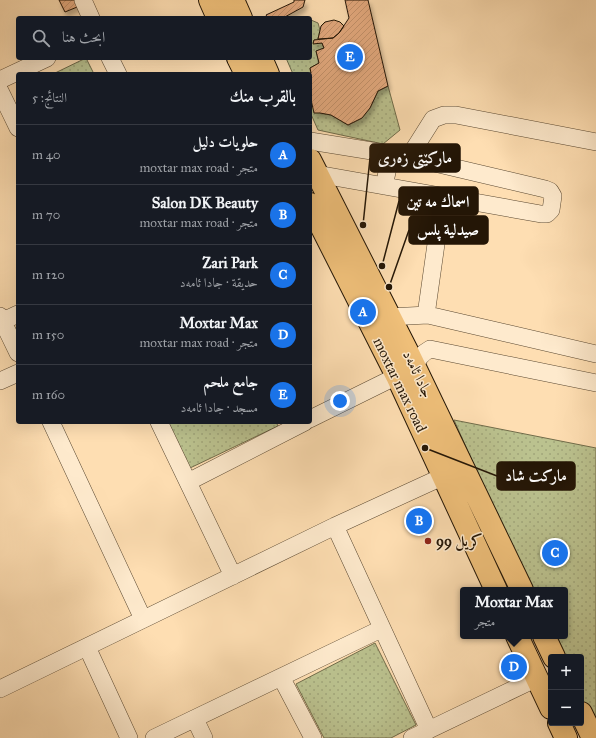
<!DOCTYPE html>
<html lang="ar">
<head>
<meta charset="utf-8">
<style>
	body { margin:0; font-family:"IM FELL Great Primer",Amiri,serif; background:#242831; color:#f1f3f6; direction:rtl }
	.controls { position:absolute; right:12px; bottom:12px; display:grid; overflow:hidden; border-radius:4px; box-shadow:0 4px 16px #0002 }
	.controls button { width:36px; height:36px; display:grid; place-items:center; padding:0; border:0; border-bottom:1px solid #363941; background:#171b24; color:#f1f3f6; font:20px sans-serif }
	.you { position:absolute; left:340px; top:401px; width:14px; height:14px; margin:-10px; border:3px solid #fff; border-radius:50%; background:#1a73e8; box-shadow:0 0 0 6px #1a73e833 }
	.badge { display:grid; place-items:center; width:26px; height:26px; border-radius:50%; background:#1a73e8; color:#fff; font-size:13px; font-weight:700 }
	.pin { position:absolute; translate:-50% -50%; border:2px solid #fff; box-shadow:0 1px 4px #0006 }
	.popup { position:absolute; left:460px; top:587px; width:108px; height:52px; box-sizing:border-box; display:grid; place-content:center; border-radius:4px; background:#171b24; filter:drop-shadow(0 1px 3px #0005); font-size:13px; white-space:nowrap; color:#9ea1a6 }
	.popup b { font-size:15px; color:#f1f3f6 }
	.popup::after { content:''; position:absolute; left:50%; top:100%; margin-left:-8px; border:8px solid transparent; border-top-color:#171b24 }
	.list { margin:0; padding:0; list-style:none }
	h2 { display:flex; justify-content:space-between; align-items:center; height:52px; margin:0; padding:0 16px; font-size:17px }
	h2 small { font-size:13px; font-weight:400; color:#9ea1a6 }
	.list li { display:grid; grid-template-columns:26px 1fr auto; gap:12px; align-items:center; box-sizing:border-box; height:60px; padding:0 16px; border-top:1px solid #363941 }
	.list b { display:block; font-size:15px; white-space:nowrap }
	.list p { margin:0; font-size:13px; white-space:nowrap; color:#9ea1a6 }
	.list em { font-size:13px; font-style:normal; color:#9ea1a6 }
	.icon { flex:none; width:22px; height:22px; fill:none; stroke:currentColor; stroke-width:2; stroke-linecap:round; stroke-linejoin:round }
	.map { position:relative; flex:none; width:596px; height:738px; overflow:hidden; direction:ltr }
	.search { position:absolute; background:#171b24; box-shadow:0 4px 16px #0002; left:16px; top:16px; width:296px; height:44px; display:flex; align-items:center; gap:10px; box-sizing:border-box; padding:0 14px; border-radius:4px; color:#9ea1a6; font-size:15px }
	.panel { position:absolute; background:#171b24; box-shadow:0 4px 16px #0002; left:16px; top:72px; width:296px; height:352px; border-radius:4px; direction:rtl }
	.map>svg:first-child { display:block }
	.green { fill:url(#green-dots); stroke:#706c4a }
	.building { fill:url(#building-hatch); stroke:#241606; filter:url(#shadow) }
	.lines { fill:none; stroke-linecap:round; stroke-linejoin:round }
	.minor-casing { stroke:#5a4831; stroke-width:18 }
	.primary-casing { stroke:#241606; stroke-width:24 }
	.minor { stroke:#feeacd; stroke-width:17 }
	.primary { stroke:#efbf79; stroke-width:22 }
	.poi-dot { fill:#8f2418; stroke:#feeacd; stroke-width:1.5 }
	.labels { text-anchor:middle; stroke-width:3; stroke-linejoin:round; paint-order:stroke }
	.street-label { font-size:15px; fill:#241606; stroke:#feeacd }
	.poi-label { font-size:15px; font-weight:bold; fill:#241606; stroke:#feeacd; text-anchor:start }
	.leader { fill:none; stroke:#241606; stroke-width:1.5 }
	.callout-dot { fill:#241606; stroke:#feeacd; stroke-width:1.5 }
	.callout { fill:#241606; stroke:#241606; stroke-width:1.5 }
	.callout-label { font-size:16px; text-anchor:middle; font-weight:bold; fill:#fff }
</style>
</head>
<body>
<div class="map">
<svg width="596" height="738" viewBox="0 0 596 738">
	<defs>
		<pattern id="green-dots" width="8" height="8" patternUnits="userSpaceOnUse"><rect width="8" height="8" fill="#bbc28f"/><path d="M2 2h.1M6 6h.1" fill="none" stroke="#a1a67a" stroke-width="1.8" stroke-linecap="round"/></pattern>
		<pattern id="building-hatch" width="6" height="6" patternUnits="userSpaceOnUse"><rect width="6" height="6" fill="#e3a97e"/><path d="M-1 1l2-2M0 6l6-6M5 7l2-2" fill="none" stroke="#c3916b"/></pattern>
		<filter id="shadow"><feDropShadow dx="2.5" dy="4.5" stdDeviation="2" flood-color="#0004"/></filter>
	</defs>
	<rect width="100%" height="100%" fill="#fedeb2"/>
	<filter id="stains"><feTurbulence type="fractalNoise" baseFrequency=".005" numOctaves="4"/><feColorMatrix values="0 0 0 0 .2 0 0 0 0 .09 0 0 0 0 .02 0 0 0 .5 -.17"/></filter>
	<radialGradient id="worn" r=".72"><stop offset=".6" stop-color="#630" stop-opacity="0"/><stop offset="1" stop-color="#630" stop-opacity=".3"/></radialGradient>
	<path class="green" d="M 311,20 L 318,23 L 320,30 L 318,39 L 314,40 L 313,43 L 322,43 L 324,48 L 316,51 L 319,63 L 310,68 L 311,73 L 293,74 L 286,58 L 310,58 L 310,21 Z
		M 86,58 L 94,74 L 53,74 Z
		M 388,86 L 400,130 L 383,144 L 318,130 L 310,112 L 310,95 L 320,113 L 331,115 L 348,125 L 362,118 L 370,108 L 378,91 Z
		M 454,420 L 596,448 L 596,728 L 581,696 L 581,657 L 563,657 L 553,636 L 565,636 L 565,590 L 532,590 L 482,483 Z
		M 168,422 L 276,422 L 278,426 L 190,468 Z
		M 375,643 L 416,725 L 391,738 L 324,738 L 296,684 Z"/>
	<path class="building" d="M 59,0 L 79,0 L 82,5 L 65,12 Z
		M 294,0 L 305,0 L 303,7 L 283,18 L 268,18 L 266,15 L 294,2 Z
		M 345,0 L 368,0 L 388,86 L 378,91 L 370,108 L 362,118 L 348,125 L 331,115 L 320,113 L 314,113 L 310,95 L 310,74 L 309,74 L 311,73 L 310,68 L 319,63 L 316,51 L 324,48 L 322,43 L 313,44 L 314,40 L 333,38 L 339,33 L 349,18 Z
		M 334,20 L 340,22 L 344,26 L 339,33 L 333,38 L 318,39 L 321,26 L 325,22 Z"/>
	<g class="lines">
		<g class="minor-casing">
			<path id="minor" d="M 83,0 L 91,18
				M 110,58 L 118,74
				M 0,80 L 47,58
				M 0,91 L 18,128
				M 310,141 L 409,157 L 545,189 L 550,191 L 553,196 L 551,210 L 547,214 L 541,214 L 317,174
				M 409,157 L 433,119 L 444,115 L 456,115 L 596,142
				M 384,186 L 391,154
				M 426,315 L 437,237
				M 0,316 L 18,353
				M 388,317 L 428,315 L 596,354
				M 3,321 L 18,314
				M 414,367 C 418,359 421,354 430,349 L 596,383
				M 0,381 L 18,373
				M 310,419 L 397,376
				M 51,422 L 143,619
				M 159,422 L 233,576
				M 188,482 L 305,422
				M 335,526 L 429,730
				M 87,647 L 129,738
				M 281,677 L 313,738
				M 0,689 L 335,526 L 444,476
				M 195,719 L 204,738
				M 154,738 L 381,629
				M 412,738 L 537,678"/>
		</g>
		<g class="primary-casing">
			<path id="primary" d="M 210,0 L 218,18
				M 233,0 L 241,18
				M 238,58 L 246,74
				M 261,58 L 268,74
				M 310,160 L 407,351 L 522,590
				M 310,204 L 397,376 L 496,590
				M 517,636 L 551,708
				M 544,636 L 554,657
				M 581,713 L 593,738
				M 559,723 L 566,738"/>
		</g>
		<use href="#minor" class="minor"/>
		<use href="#primary" class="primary"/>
	</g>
	<circle class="poi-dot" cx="428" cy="541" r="4"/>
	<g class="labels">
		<g class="street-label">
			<text transform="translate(418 374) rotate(64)" y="5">جادا ئامەد</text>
			<text transform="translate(400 385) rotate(64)" y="5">moxtar max road</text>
		</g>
		<g class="poi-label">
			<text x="436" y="546">99 كريل</text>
		</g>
	</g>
	<path class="leader" d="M363 225L370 158M382 266L399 201M389 287L409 230M425 448L497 476"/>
	<g class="callout-dot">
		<circle cx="363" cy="225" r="4"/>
		<circle cx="382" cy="266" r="4"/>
		<circle cx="389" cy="287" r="4"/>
		<circle cx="425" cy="448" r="4"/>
	</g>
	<g class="callout">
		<rect x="370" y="144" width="90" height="28" rx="4"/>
		<rect x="399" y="187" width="79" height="28" rx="4"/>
		<rect x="409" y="216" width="79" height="28" rx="4"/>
		<rect x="497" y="462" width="78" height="28" rx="4"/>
	</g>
	<g class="callout-label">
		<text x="415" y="163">مارکێتی زەری</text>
		<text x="438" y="207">اسماك مه تين</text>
		<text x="448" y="235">صيدلية پلس</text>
		<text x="536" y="481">ماركت شاد</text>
	</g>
	<rect width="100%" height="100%" filter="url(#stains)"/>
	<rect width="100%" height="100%" fill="url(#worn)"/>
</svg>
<div class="controls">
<button>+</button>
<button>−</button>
</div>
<div class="you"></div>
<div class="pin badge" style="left:363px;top:312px">A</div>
<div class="pin badge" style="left:419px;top:521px">B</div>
<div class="pin badge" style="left:555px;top:553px">C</div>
<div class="pin badge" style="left:514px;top:667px">D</div>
<div class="popup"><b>Moxtar Max</b>متجر</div>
<div class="pin badge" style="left:350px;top:57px">E</div>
<div class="search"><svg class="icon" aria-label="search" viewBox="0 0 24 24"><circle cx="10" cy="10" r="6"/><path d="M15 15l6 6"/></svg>ابحث هنا</div>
<section class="panel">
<h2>بالقرب منك<small>النتائج: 5</small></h2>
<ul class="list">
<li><span class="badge">A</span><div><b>حلويات دليل</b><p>متجر · moxtar max road</p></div><em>40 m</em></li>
<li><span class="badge">B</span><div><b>Salon DK Beauty</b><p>متجر · moxtar max road</p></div><em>70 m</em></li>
<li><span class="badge">C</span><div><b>Zari Park</b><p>حديقة · جادا ئامەد</p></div><em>120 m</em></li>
<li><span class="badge">D</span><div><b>Moxtar Max</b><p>متجر · moxtar max road</p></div><em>150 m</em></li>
<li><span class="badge">E</span><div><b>جامع ملحم</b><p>مسجد · جادا ئامەد</p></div><em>160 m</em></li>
</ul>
</section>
</div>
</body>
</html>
